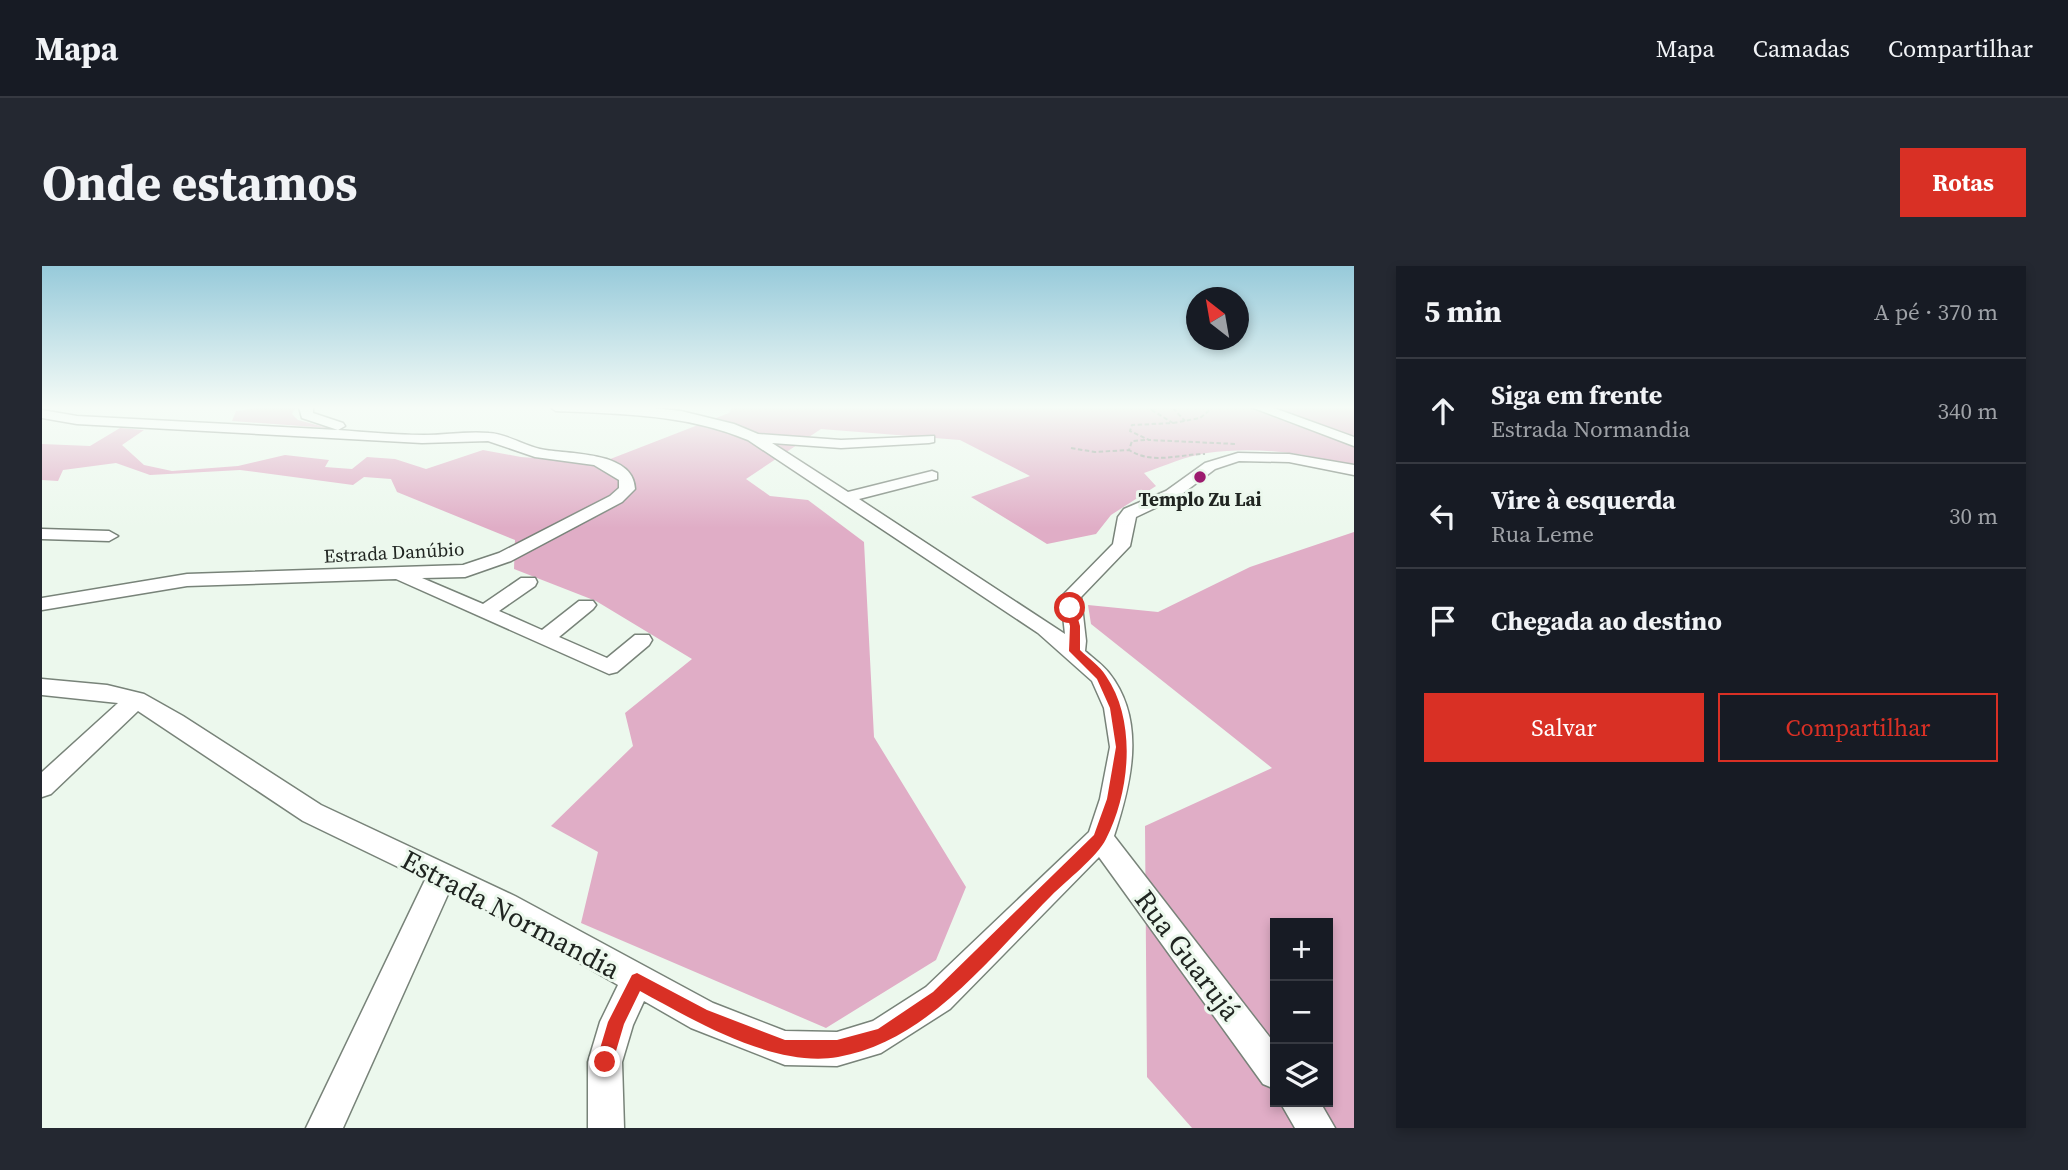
<!DOCTYPE html>
<html lang="pt">
<head>
<meta charset="utf-8">
<style>
	body { margin:0; font-family:"Source Serif 4",serif; background:#242831; color:#f1f3f6 }
	.controls { position:absolute; right:21px; bottom:21px; display:grid; overflow:hidden; border-radius:0px; box-shadow:0 4px 10px #0003 }
	.controls button { width:63px; height:63px; display:grid; place-items:center; padding:0; border:0; border-bottom:2px solid #363941; background:#171b24; color:#f1f3f6; font:35px sans-serif }
	.compass { position:absolute; left:1144px; top:21px; width:63px; height:63px; border-radius:50%; background:#171b24; box-shadow:0 4px 10px #0003; rotate:329deg }
	.stop { position:absolute; width:21px; height:21px; margin:-16px; border:5px solid #d93025; border-radius:50%; background:#fff }
	.stop.end { background:#d93025; border-color:#fff; box-shadow:0 2px 7px #0008 }
	.list { margin:0; padding:0; list-style:none }
	h2 { display:flex; justify-content:space-between; align-items:center; height:91px; margin:0; padding:0 28px; font-size:30px }
	h2 small { font-size:23px; font-weight:400; color:#9ea1a6 }
	.list li { display:grid; grid-template-columns:46px 1fr auto; gap:21px; align-items:center; box-sizing:border-box; height:105px; padding:0 28px; border-top:2px solid #363941 }
	.list b { display:block; font-size:26px; white-space:nowrap }
	.list p { margin:0; font-size:23px; white-space:nowrap; color:#9ea1a6 }
	.list em { font-size:23px; font-style:normal; color:#9ea1a6 }
	.actions { display:flex; gap:14px; padding:21px 28px }
	.actions a { flex:1; padding:16px 0; border:2px solid #d93025; border-radius:0px; text-align:center; font-size:24px; color:#d93025 }
	.actions .main { background:#d93025; color:#fff }
	.icon { flex:none; width:38px; height:38px; fill:none; stroke:currentColor; stroke-width:2; stroke-linecap:round; stroke-linejoin:round }
	.map { position:relative; flex:none; width:1312px; height:862px; overflow:hidden; border-radius:0px }
	header { display:flex; align-items:center; gap:42px; box-sizing:border-box; height:98px; padding:0 35px; background:#171b24; border-bottom:2px solid #363941 }
	header strong { font-size:33px }
	nav { display:flex; gap:38px; margin-inline-start:auto; font-size:24px }
	.intro { display:flex; align-items:center; justify-content:space-between; box-sizing:border-box; height:168px; padding:0 42px }
	h1 { margin:0; font-size:49px }
	.button { padding:18px 32px; border-radius:0px; background:#d93025; color:#fff; font-size:24px; font-weight:700 }
	main { display:flex; gap:42px; padding:0 42px }
	aside { flex:1; background:#171b24; border-radius:0px; box-shadow:0 4px 10px #0003 }
	.map>svg:first-child { display:block }
	.forest { fill:#e0adc6; fill-rule:evenodd }
	.lines { fill:none; stroke-linecap:round; stroke-linejoin:round }
	.minor-casing { stroke:#788379; stroke-width:3 }
	.path { stroke:#919a92; stroke-width:2; stroke-dasharray:4.5 2.5; stroke-linecap:butt }
	.minor { fill:#fff; fill-rule:evenodd }
	.route { fill:#d93025 }
	.poi-dot { fill:#9c1b6e; stroke:#ecf8ed; stroke-width:2.5 }
	.labels { text-anchor:middle; stroke-width:6; stroke-linejoin:round; paint-order:stroke }
	.far-poi-label { font-size:19px; font-weight:bold; fill:#202521; stroke:#ecf8ed }
	.far-street-label { font-size:19px; fill:#202521; stroke:#ecf8ed }
	.near-street-label { font-size:28px; fill:#202521; stroke:#ecf8ed }
</style>
</head>
<body>
<header>
<strong>Mapa</strong>
<nav><a>Mapa</a><a>Camadas</a><a>Compartilhar</a></nav>
</header>
<div class="intro"><h1>Onde estamos</h1><a class="button">Rotas</a></div>
<main>
<div class="map">
<svg width="1312" height="862" viewBox="0 0 1312 862">
	<rect width="100%" height="100%" fill="#ecf8ed"/>
	<path class="forest" d="M 222,141 L 254,141 L 250,148 L 256,154 L 286,162 L 190,155 L 194,145 Z
		M 690,141 L 1312,141 L 1312,201 C 1265,187 1214,180 1165,187 C 1144,190 1122,200 1102,207 L 1114,220 L 1069,249 L 1054,268 L 1005,278 L 929,231 L 988,210 L 918,174 L 779,163 L 704,213 L 728,230 L 766,234 L 822,276 L 832,471 L 924,621 L 894,694 L 784,762 L 539,657 L 556,586 L 509,560 L 591,480 L 583,447 L 650,393 L 554,335 L 472,303 L 473,274 L 355,226 L 349,213 L 322,211 L 311,219 L 198,204 L 108,209 L 74,197 L 21,204 L 16,215 L 0,214 L 0,178 L 48,180 L 78,162 L 102,164 L 80,179 L 102,199 L 130,205 L 196,200 L 243,189 L 287,194 L 283,201 L 310,203 L 325,191 L 353,193 L 384,203 L 441,184 L 479,191 L 558,197 L 687,147 Z
		M 1312,266 L 1312,862 L 1150,862 L 1105,811 L 1103,560 L 1230,502 L 1049,358 L 1046,339 L 1116,346 L 1208,301 ZM 1233,657 L 1286,657 L 1286,836 L 1233,836 Z"/>
	<g class="lines">
		<g class="minor-casing">
			<path id="minor" d="M 257,141 L 271,141 L 271,147 L 301,157 L 303,160 L 296,164 C 325,166 354,169 382,169 C 403,169 425,165 447,167 C 465,168 480,179 498,183 C 525,189 592,184 593,223 L 580,236 L 469,295 L 423,311 L 380,312 L 441,338 L 479,312 L 493,312 L 495,316 L 493,320 L 457,345 L 500,364 L 537,335 L 551,335 L 554,339 L 551,343 L 517,371 L 565,392 L 593,369 L 607,369 L 610,374 L 607,379 L 575,406 L 567,408 L 354,313 L 145,320 L 0,344 L 0,332 L 145,308 L 421,299 L 457,287 L 568,230 L 577,222 L 577,214 L 552,199 L 493,191 L 446,175 L 380,177 L 35,158 L 0,152 L 0,144 L 35,150 L 296,164 L 260,152 Z
				M 508,141 L 603,141 L 639,145 L 692,158 L 716,168 L 799,174 L 892,170 L 892,176 L 887,177 L 799,182 L 730,177 L 806,226 L 890,205 L 895,207 L 895,213 L 817,233 L 1023,368 L 1019,331 L 1071,278 L 1076,251 L 1082,243 L 1124,225 L 1163,197 L 1196,187 L 1247,188 L 1312,199 L 1312,209 L 1247,196 L 1197,195 L 1173,203 L 1136,231 L 1094,251 L 1088,280 L 1039,331 L 1044,375 L 1043,385 C 1051,392 1061,399 1067,407 C 1105,455 1089,518 1072,570 L 1233,778 L 1233,823 L 1221,818 L 1057,591 L 908,743 L 839,787 L 795,800 L 743,799 L 649,762 L 602,735 L 591,759 L 580,796 L 582,862 L 546,862 L 546,796 L 558,756 L 576,719 L 453,648 L 407,626 L 301,862 L 264,862 L 383,614 L 261,555 L 96,445 L 9,528 L 0,531 L 0,506 L 76,437 L 0,429 L 0,413 L 65,419 L 102,428 L 141,450 L 279,539 L 473,630 L 671,737 L 743,765 L 795,766 L 831,755 L 884,721 L 1047,566 L 1058,533 L 1068,481 L 1062,442 L 1050,415 L 996,367 L 706,174 C 644,148 580,148 514,145 Z
				M 1209,141 L 1229,141 L 1312,171 L 1312,180 Z
				M 0,263 L 67,265 L 76,270 L 67,275 L 0,273 Z
				M 1238,836 L 1278,836 L 1293,862 L 1253,862 Z"/>
		</g>
		<path class="path" d="M 1120,141 L 1108,143 L 1131,157 L 1090,159 L 1088,165 L 1107,174 L 1195,178
			M 1125,141 L 1150,141
			M 1131,142 L 1143,155
			M 1131,157 L 1158,152 L 1171,141
			M 1103,174 L 1090,175 L 1087,184 C 1111,199 1137,188 1163,188
			M 1029,182 L 1053,186 L 1087,184"/>
		<use href="#minor" class="minor"/>
	</g>
	<linearGradient id="sky" x2="0" y2="1"><stop stop-color="#97cada"/><stop offset="0.54" stop-color="#f6fcf7"/><stop offset="1" stop-color="#f6fcf7" stop-opacity="0"/></linearGradient>
	<rect width="1312" height="262" fill="url(#sky)"/>
	<path class="route" d="M 1028,339 L 1033,342 L 1038,360 L 1038,384 C 1046,392 1058,400 1064,410 C 1095,455 1088,526 1064,573 C 1055,591 1024,615 1009,630 C 948,691 886,775 796,791 C 732,802 653,755 598,725 L 582,758 L 569,802 L 563,805 L 556,802 L 554,796 L 566,756 L 590,709 L 595,707 L 665,744 L 743,774 L 795,774 L 836,763 L 891,726 L 1052,569 L 1065,533 L 1074,481 L 1068,442 L 1055,413 L 1027,385 L 1028,360 L 1023,342 Z"/>
	<circle class="poi-dot" cx="1158" cy="211" r="7"/>
	<g class="labels">
		<g class="far-poi-label">
			<text x="1158" y="240">Templo Zu Lai</text>
		</g>
		<g class="far-street-label">
			<text transform="translate(352 286) rotate(-3)" y="7">Estrada Danúbio</text>
		</g>
		<g class="near-street-label">
			<text transform="translate(469 648) rotate(28)" y="10">Estrada Normandia</text>
			<text transform="translate(1146 689) rotate(53)" y="10">Rua Guarujá</text>
		</g>
	</g>
</svg>
<div class="controls">
<button>+</button>
<button>−</button>
<button><svg class="icon" aria-label="layers" viewBox="0 0 24 24"><path d="M12 4l9 5-9 5-9-5zM3 14l9 5 9-5"/></svg></button>
</div>
<svg class="compass" viewBox="-18 -18 36 36"><path d="M0-13l5 13h-10z" fill="#e53935"/><path d="M0 13l5-13h-10z" fill="#9ea1a6"/></svg>
<div class="stop" style="left:1028px;top:342px"></div>
<div class="stop end" style="left:563px;top:796px"></div>
</div>
<aside>
<h2>5 min<small>A pé · 370 m</small></h2>
<ul class="list">
<li><svg class="icon" aria-label="ahead" viewBox="0 0 24 24"><path d="M12 20V5M6 11l6-6 6 6"/></svg><div><b>Siga em frente</b><p>Estrada Normandia</p></div><em>340 m</em></li>
<li><svg class="icon" aria-label="left" viewBox="0 0 24 24"><path d="M17 20v-9H6M10 6l-5 5 5 5"/></svg><div><b>Vire à esquerda</b><p>Rua Leme</p></div><em>30 m</em></li>
<li><svg class="icon" aria-label="arrive" viewBox="0 0 24 24"><path d="M6 21V4h12l-3 4 3 4H6"/></svg><div><b>Chegada ao destino</b></div></li>
</ul>
<div class="actions"><a class="main">Salvar</a><a>Compartilhar</a></div>
</aside>
</main>
</body>
</html>
